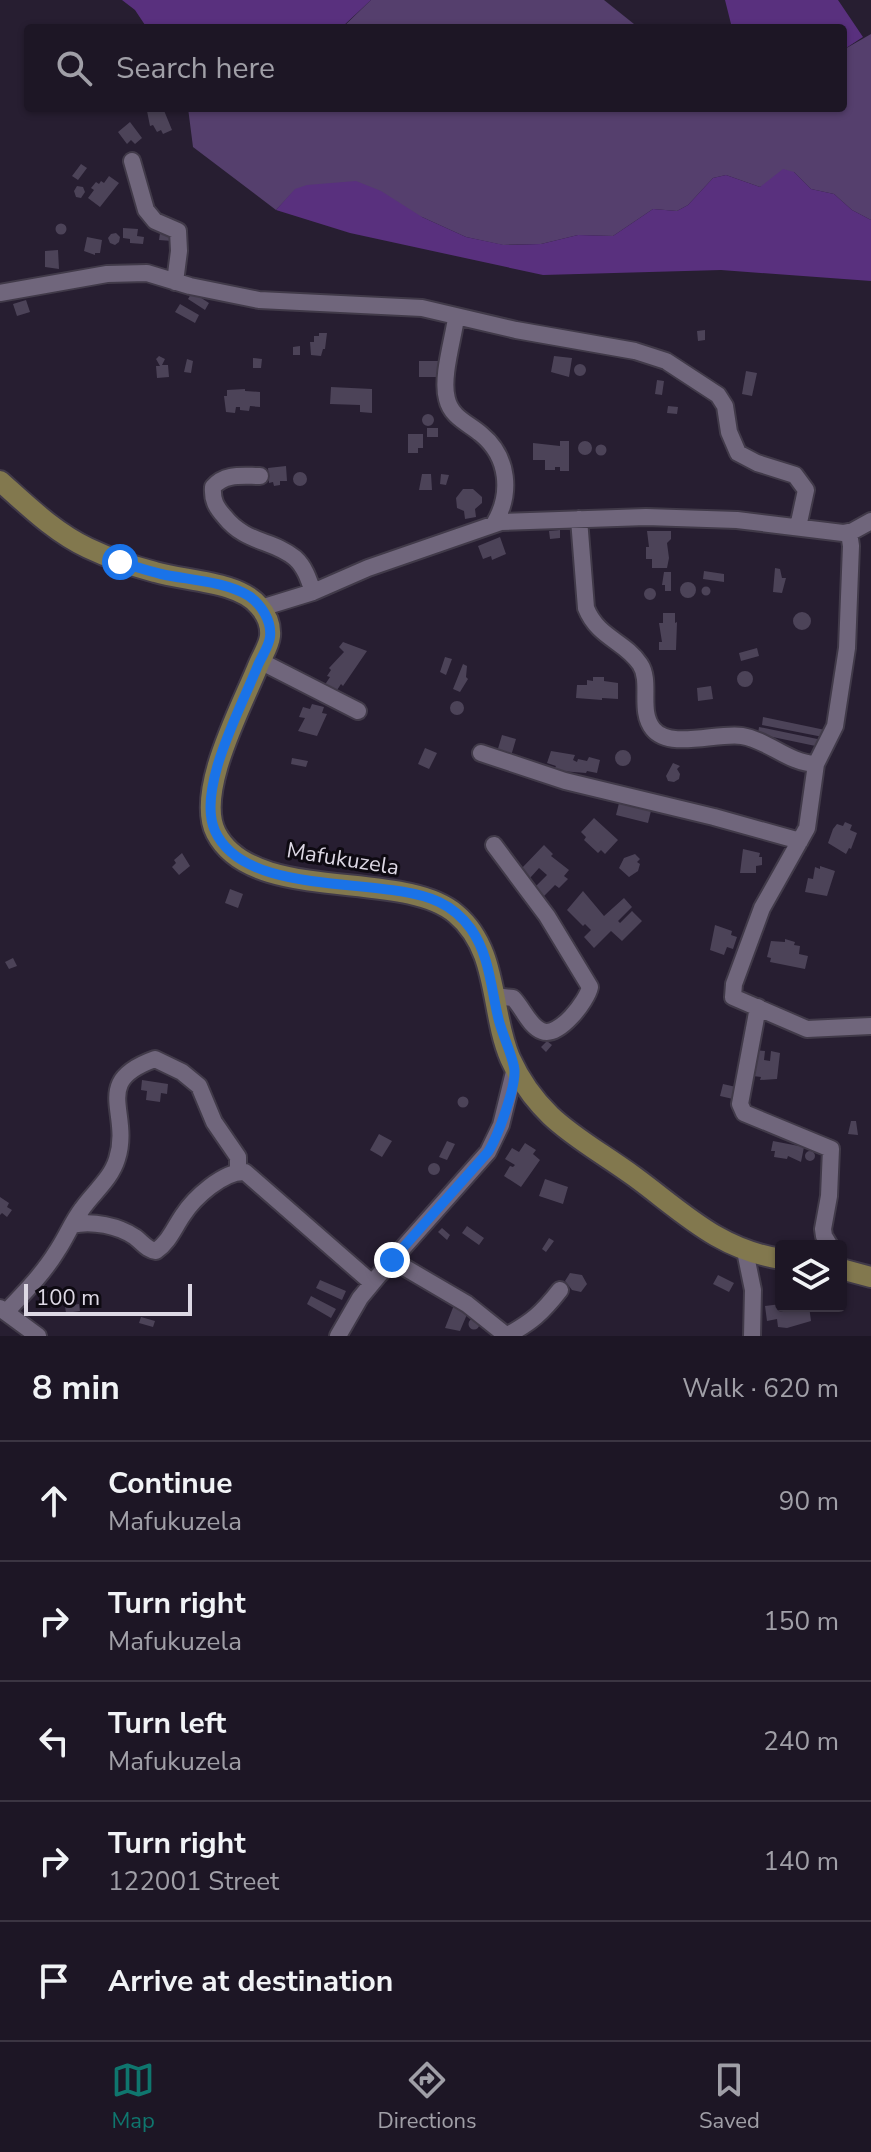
<!DOCTYPE html>
<html lang="en">
<head>
<meta charset="utf-8">
<style>
	body { margin:0; font-family:"Nunito Sans",sans-serif; background:#2a2332; color:#f1f3f6 }
	.controls { position:absolute; right:24px; bottom:24px; display:grid; overflow:hidden; border-radius:8px; box-shadow:0 2px 6px #0004 }
	.controls button { width:72px; height:72px; display:grid; place-items:center; padding:0; border:0; border-bottom:2px solid #3b3542; background:#1d1625; color:#f1f3f6; font:40px sans-serif }
	.scale { position:absolute; left:24px; bottom:20px; width:168px; box-sizing:border-box; padding-left:8px; border:4px solid #ddd8e4; border-top:0; font-size:22px; line-height:28px; white-space:nowrap; color:#ddd8e4; -webkit-text-stroke:6px #0e0a12; paint-order:stroke }
	.stop { position:absolute; width:24px; height:24px; margin:-18px; border:6px solid #1a73e8; border-radius:50%; background:#fff }
	.stop.end { background:#1a73e8; border-color:#fff; box-shadow:0 2px 8px #0008 }
	.list { margin:0; padding:0; list-style:none }
	h2 { display:flex; justify-content:space-between; align-items:center; height:104px; margin:0; padding:0 32px; font-size:34px }
	h2 small { font-size:26px; font-weight:400; color:#a09fa7 }
	.list li { display:grid; grid-template-columns:52px 1fr auto; gap:24px; align-items:center; box-sizing:border-box; height:120px; padding:0 32px; border-top:2px solid #3b3542 }
	.list b { display:block; font-size:30px; white-space:nowrap }
	.list p { margin:0; font-size:26px; white-space:nowrap; color:#a09fa7 }
	.list em { font-size:26px; font-style:normal; color:#a09fa7 }
	.icon { flex:none; width:44px; height:44px; fill:none; stroke:currentColor; stroke-width:2; stroke-linecap:round; stroke-linejoin:round }
	.map { position:relative; flex:none; width:871px; height:1336px; overflow:hidden }
	.search { position:absolute; background:#1d1625; box-shadow:0 2px 6px #0004; left:24px; right:24px; top:24px; height:88px; display:flex; align-items:center; gap:20px; box-sizing:border-box; padding:0 28px; border-radius:8px; color:#a09fa7; font-size:30px }
	.sheet { height:704px; background:#1d1625 }
	nav { display:flex; justify-content:space-around; align-items:center; box-sizing:border-box; height:112px; border-top:2px solid #3b3542; background:#1d1625; font-size:22px; color:#a09fa7 }
	nav a { display:grid; justify-items:center; gap:4px }
	nav .on { color:#0f766e }
	.map>svg:first-child { display:block }
	.green { fill:#553f6d }
	.forest { fill:#59307e }
	.building { fill:#4c4358 }
	.lines { fill:none; stroke-linecap:round; stroke-linejoin:round }
	.minor-casing { stroke:#413a49; stroke-width:20 }
	.major-casing { stroke:#413a49; stroke-width:24 }
	.minor { stroke:#70667c; stroke-width:16 }
	.major { stroke:#82784e; stroke-width:20 }
	.route { stroke:#1a73e8; stroke-width:10 }
	.labels { text-anchor:middle; stroke-width:6; stroke-linejoin:round; paint-order:stroke }
	.street-label { font-size:22px; fill:#ddd8e4; stroke:#0e0a12 }
</style>
</head>
<body>
<div class="map">
<svg width="871" height="1336" viewBox="0 0 871 1336">
	<rect width="100%" height="100%" fill="#271e31"/>
	<path class="green" d="M 371,0 L 604,0 L 639,28 L 342,28 Z
		M 871,34 L 871,220 L 852,210 L 834,194 L 811,189 L 794,172 L 760,187 L 726,175 L 713,178 L 688,205 L 677,211 L 653,209 L 613,236 L 578,235 L 541,244 L 503,245 L 466,237 L 422,217 L 295,190 L 276,210 L 193,147 L 188,108 L 843,108 L 843,50 Z"/>
	<path class="forest" d="M 122,0 L 371,0 L 341,28 L 147,28 L 135,10 Z
		M 725,0 L 838,0 L 863,37 L 843,50 L 843,28 L 732,28 Z
		M 783,169 L 794,172 L 811,189 L 834,194 L 852,210 L 871,220 L 871,281 L 721,270 L 543,275 L 350,233 L 276,210 L 295,189 L 307,185 L 356,181 L 381,191 L 422,217 L 466,237 L 504,245 L 541,244 L 578,235 L 613,236 L 653,209 L 677,211 L 688,205 L 713,178 L 726,175 L 760,187 Z"/>
	<path class="building" d="M 154,108 L 163,108 L 172,130 L 163,134 L 161,130 L 157,132 L 153,125 L 150,126 L 147,111 Z
		M 130,122 L 142,138 L 135,144 L 131,140 L 127,144 L 118,132 Z
		M 81,164 L 87,168 L 78,180 L 72,176 Z
		M 109,176 L 119,183 L 100,207 L 88,198 L 94,190 L 91,188 L 96,182 L 99,184 L 101,181 L 104,183 Z
		M 77,186 L 83,187 L 85,192 L 81,198 L 76,197 L 74,191 Z
		M55.5 229a5.5 5.5 0 1 1 11 0a5.5 5.5 0 1 1-11 0Z
		M 123,228 L 138,229 L 137,236 L 144,237 L 143,244 L 130,243 L 130,239 L 123,238 Z
		M 116,233 L 120,237 L 119,242 L 115,245 L 110,243 L 108,238 L 111,234 Z
		M 160,233 L 173,234 L 172,241 L 159,240 Z
		M 87,237 L 102,240 L 100,253 L 95,253 L 95,255 L 84,251 Z
		M 58,250 L 59,269 L 45,267 L 45,251 Z
		M 192,292 L 209,303 L 205,310 L 188,299 Z
		M 26,300 L 30,312 L 17,316 L 13,304 Z
		M 180,304 L 199,315 L 195,323 L 175,312 Z
		M 705,330 L 705,340 L 698,341 L 697,331 Z
		M 319,333 L 327,333 L 325,349 L 323,349 L 321,356 L 311,355 L 310,342 L 314,342 L 314,336 L 319,336 Z
		M 300,346 L 300,355 L 293,355 L 293,347 Z
		M 159,356 L 165,359 L 162,365 L 168,365 L 169,377 L 157,378 L 156,366 L 160,366 L 156,359 Z
		M 554,356 L 572,358 L 569,377 L 551,372 Z
		M 253,358 L 262,359 L 261,368 L 253,368 Z
		M 187,359 L 193,361 L 191,373 L 184,372 Z
		M 419,361 L 438,361 L 438,377 L 419,377 Z
		M574 370a6 6 0 1 1 12 0a6 6 0 1 1-12 0Z
		M 746,371 L 757,373 L 752,396 L 742,394 Z
		M 657,380 L 664,381 L 662,395 L 655,394 Z
		M 331,387 L 372,389 L 372,413 L 360,412 L 360,405 L 330,404 Z
		M 245,389 L 245,391 L 260,392 L 260,407 L 250,406 L 249,411 L 240,410 L 240,407 L 236,407 L 235,413 L 226,412 L 224,396 L 227,396 L 227,390 Z
		M 668,406 L 678,407 L 677,414 L 667,413 Z
		M422 420a6 6 0 1 1 12 0a6 6 0 1 1-12 0Z
		M 427,428 L 438,428 L 438,437 L 427,437 Z
		M 408,434 L 423,434 L 423,448 L 418,448 L 418,453 L 408,453 Z
		M 560,441 L 569,441 L 569,471 L 560,471 L 560,467 L 555,467 L 555,470 L 545,470 L 545,460 L 533,460 L 533,443 L 560,446 Z
		M578 448a7 7 0 1 1 14 0a7 7 0 1 1-14 0Z
		M595.5 450a5.5 5.5 0 1 1 11 0a5.5 5.5 0 1 1-11 0Z
		M 286,466 L 287,481 L 280,481 L 280,485 L 274,486 L 273,482 L 269,483 L 268,468 Z
		M293 479a7 7 0 1 1 14 0a7 7 0 1 1-14 0Z
		M 422,474 L 431,474 L 432,490 L 419,490 Z
		M 441,474 L 449,475 L 446,485 L 440,484 Z
		M 463,489 L 473,489 L 482,497 L 482,503 L 475,509 L 476,517 L 465,519 L 464,511 L 457,508 L 456,498 Z
		M 560,530 L 560,538 L 550,539 L 549,531 Z
		M 647,531 L 671,531 L 671,539 L 667,543 L 669,558 L 667,568 L 652,568 L 652,559 L 646,559 L 646,547 L 649,547 Z
		M 500,537 L 506,554 L 492,560 L 491,556 L 483,559 L 478,546 Z
		M 775,568 L 780,569 L 782,578 L 786,578 L 782,593 L 773,592 Z
		M 704,571 L 724,574 L 724,582 L 703,579 Z
		M 664,572 L 671,572 L 671,591 L 665,591 L 665,585 L 662,585 Z
		M680 590a8 8 0 1 1 16 0a8 8 0 1 1-16 0Z
		M701.5 591a4.5 4.5 0 1 1 9 0a4.5 4.5 0 1 1-9 0Z
		M644 594a6 6 0 1 1 12 0a6 6 0 1 1-12 0Z
		M793 621a9 9 0 1 1 18 0a9 9 0 1 1-18 0Z
		M 663,613 L 675,613 L 675,623 L 677,622 L 676,650 L 659,650 L 659,642 L 662,642 L 659,623 L 663,623 Z
		M 343,642 L 367,651 L 343,686 L 341,684 L 335,693 L 324,686 L 330,677 L 327,676 L 331,670 L 329,668 L 344,652 L 339,647 Z
		M 757,648 L 759,656 L 741,661 L 739,653 Z
		M 445,657 L 452,659 L 446,675 L 440,672 Z
		M 463,664 L 467,666 L 466,677 L 468,679 L 460,692 L 453,689 Z
		M737 679a8 8 0 1 1 16 0a8 8 0 1 1-16 0Z
		M 593,677 L 604,677 L 604,681 L 618,683 L 618,699 L 602,698 L 602,700 L 576,698 L 577,685 L 587,685 L 587,680 L 593,681 Z
		M 711,686 L 713,699 L 698,701 L 697,688 Z
		M450 708a7 7 0 1 1 14 0a7 7 0 1 1-14 0Z
		M 312,704 L 324,707 L 322,713 L 327,714 L 317,736 L 298,731 L 305,718 L 299,717 L 303,707 L 310,709 Z
		M 763,717 L 830,731 L 828,738 L 762,725 Z
		M 759,727 L 827,741 L 825,748 L 758,734 Z
		M 502,735 L 516,739 L 511,756 L 497,752 Z
		M 425,748 L 437,753 L 429,769 L 418,764 Z
		M615 758a8 8 0 1 1 16 0a8 8 0 1 1-16 0Z
		M 551,751 L 575,755 L 573,760 L 577,762 L 578,759 L 587,761 L 589,757 L 600,760 L 597,773 L 587,771 L 586,773 L 561,771 L 555,768 L 556,766 L 547,763 Z
		M 292,758 L 308,761 L 306,767 L 291,764 Z
		M 673,763 L 680,766 L 677,769 L 680,774 L 679,779 L 674,782 L 668,781 L 666,776 Z
		M 620,799 L 652,807 L 648,823 L 616,815 Z
		M 594,818 L 618,840 L 605,854 L 601,850 L 598,853 L 584,840 L 586,837 L 581,832 Z
		M 845,822 L 852,825 L 850,830 L 857,833 L 851,849 L 849,848 L 846,854 L 828,843 L 833,829 L 837,824 L 843,826 Z
		M 544,845 L 553,854 L 551,856 L 569,870 L 564,876 L 568,879 L 559,888 L 555,885 L 544,896 L 535,887 L 547,875 L 539,868 L 530,878 L 521,869 Z
		M 743,849 L 760,853 L 759,857 L 762,857 L 762,865 L 756,866 L 756,873 L 740,873 Z
		M 182,853 L 190,866 L 179,875 L 172,867 L 176,863 L 174,860 Z
		M 635,854 L 640,859 L 637,862 L 640,864 L 638,871 L 629,877 L 619,868 L 624,858 Z
		M 820,866 L 835,871 L 827,896 L 805,892 L 808,878 L 813,879 L 815,867 L 820,869 Z
		M 230,889 L 243,894 L 238,908 L 225,903 Z
		M 583,891 L 604,916 L 624,898 L 632,907 L 618,921 L 620,923 L 632,911 L 642,921 L 622,941 L 611,931 L 594,948 L 584,937 L 591,930 L 585,924 L 583,926 L 567,910 Z
		M 715,925 L 732,931 L 731,935 L 737,937 L 733,949 L 727,947 L 724,955 L 710,950 Z
		M 785,939 L 795,942 L 794,945 L 800,946 L 799,954 L 808,956 L 805,969 L 770,962 L 771,958 L 767,957 L 771,941 L 785,942 Z
		M 13,958 L 17,966 L 9,969 L 5,962 Z
		M 547,1041 L 552,1045 L 546,1052 L 541,1047 Z
		M 756,1050 L 765,1051 L 764,1060 L 770,1061 L 771,1051 L 780,1053 L 777,1079 L 760,1080 L 761,1077 L 753,1076 Z
		M 142,1080 L 168,1084 L 167,1094 L 161,1093 L 160,1102 L 146,1100 L 147,1091 L 141,1090 Z
		M 723,1084 L 736,1087 L 733,1099 L 720,1096 Z
		M457.5 1102a5.5 5.5 0 1 1 11 0a5.5 5.5 0 1 1-11 0Z
		M 851,1121 L 856,1121 L 858,1135 L 848,1134 Z
		M 379,1134 L 392,1141 L 382,1157 L 370,1150 Z
		M 447,1141 L 455,1144 L 447,1160 L 439,1157 Z
		M 773,1141 L 804,1147 L 801,1162 L 788,1156 L 787,1159 L 774,1157 L 775,1151 L 771,1151 Z
		M 525,1143 L 536,1150 L 533,1154 L 540,1160 L 521,1187 L 504,1176 L 510,1166 L 513,1167 L 515,1165 L 505,1159 L 512,1148 L 519,1152 Z
		M805 1156a5 5 0 1 1 10 0a5 5 0 1 1-10 0Z
		M428 1169a6 6 0 1 1 12 0a6 6 0 1 1-12 0Z
		M 545,1179 L 568,1187 L 563,1204 L 539,1196 Z
		M 0,1197 L 9,1203 L 7,1207 L 12,1210 L 7,1217 L 2,1213 L 0,1215 Z
		M 467,1226 L 484,1238 L 479,1245 L 462,1233 Z
		M 442,1228 L 450,1235 L 447,1240 L 438,1232 Z
		M 549,1238 L 554,1241 L 546,1252 L 542,1249 Z
		M 570,1273 L 582,1275 L 587,1284 L 581,1292 L 572,1290 L 565,1281 Z
		M 718,1275 L 734,1283 L 729,1292 L 713,1284 Z
		M 320,1280 L 346,1291 L 342,1300 L 316,1288 Z
		M 311,1296 L 336,1309 L 331,1318 L 307,1304 Z
		M 79,1304 L 80,1311 L 66,1313 L 65,1306 Z
		M 781,1304 L 796,1306 L 796,1309 L 809,1306 L 811,1321 L 787,1328 L 778,1327 L 777,1319 L 767,1321 L 765,1306 Z
		M 454,1305 L 468,1312 L 460,1331 L 445,1328 Z
		M 141,1317 L 155,1321 L 153,1327 L 139,1323 Z
		M468.5 1324a5.5 5.5 0 1 1 11 0a5.5 5.5 0 1 1-11 0Z"/>
	<g class="lines">
		<g class="minor-casing">
			<path id="minor" d="M 132,161 L 146,210 L 155,221 L 178,231 L 179,251 L 175,282
				M 0,293 L 107,274 L 147,273 L 190,286 L 259,300 L 422,308 L 516,330 L 635,351 L 666,361 L 718,395 L 725,406 L 729,432 L 738,453 L 757,463 L 795,475 L 806,490 L 798,527
				M 456,318 C 453,340 441,378 447,399 C 451,417 468,423 481,434 C 509,457 512,494 494,524
				M 260,476 C 242,476 225,473 213,487 C 212,500 216,507 224,516 C 246,544 272,539 295,558 C 305,567 309,580 313,592
				M 579,519 L 586,608 C 598,638 625,641 640,664 C 652,682 638,710 653,729 C 670,750 718,732 742,736 C 768,740 788,763 816,764
				M 849,532 L 851,546 L 847,648 L 835,726 L 816,764 L 807,828 L 762,908 L 734,984 L 733,997 L 807,1029 L 871,1026
				M 261,608 L 313,592 L 368,568 L 501,522 L 646,517 L 737,520 L 843,533 L 853,531 L 871,521
				M 260,661 L 358,711
				M 481,753 L 565,781 L 714,817 L 800,841
				M 494,996 L 513,998 C 523,1008 529,1026 542,1031 C 559,1038 587,1001 590,987 L 547,916 L 494,845
				M 758,1007 L 740,1104 L 744,1113 L 831,1149 L 829,1196 L 823,1229 L 824,1236 L 830,1246
				M 72,1225 C 92,1220 119,1226 135,1237 C 143,1243 147,1250 156,1251 C 169,1242 174,1228 183,1215 C 194,1198 223,1171 245,1172 L 372,1283
				M 745,1251 L 753,1290 L 752,1336
				M 392,1260 L 467,1304 L 507,1336
				M 0,1308 L 38,1336
				M 6,1312 C 24,1293 43,1274 57,1251 C 66,1238 72,1222 82,1209 C 93,1193 111,1179 117,1159 C 132,1112 90,1082 155,1059 L 182,1072 L 199,1086 L 214,1122 L 238,1157 L 238,1172
				M 338,1336 L 360,1298 L 379,1275 L 488,1152 L 501,1125 L 515,1068
				M 506,1336 C 532,1322 542,1313 560,1290"/>
		</g>
		<g class="major-casing">
			<path id="major" d="M 0,481 C 27,505 54,532 88,548 C 109,558 132,566 155,572 C 185,581 239,581 259,606 C 266,614 271,625 270,636 C 269,646 262,656 258,666 C 242,706 195,792 216,833 C 253,905 403,868 456,914 C 499,950 490,1011 510,1058 C 539,1122 583,1139 635,1177 C 684,1213 718,1249 781,1259
				M 841,1269 L 871,1277"/>
		</g>
		<use href="#minor" class="minor"/>
		<use href="#major" class="major"/>
	</g>
	<g class="lines">
		<path class="route" d="M 120,562 C 134,566 147,571 161,574 C 188,580 224,581 249,596 C 261,604 272,621 270,637 C 269,646 262,656 258,665 C 242,706 196,789 215,831 C 246,899 383,875 439,902 C 452,908 463,918 471,929 C 490,956 491,990 499,1021 C 503,1036 511,1052 514,1067 C 518,1083 497,1138 488,1152 L 392,1260"/>
	</g>
	<g class="labels">
		<g class="street-label">
			<text transform="translate(343 858) rotate(9)" y="8">Mafukuzela</text>
		</g>
	</g>
</svg>
<div class="controls">
<button><svg class="icon" aria-label="layers" viewBox="0 0 24 24"><path d="M12 4l9 5-9 5-9-5zM3 14l9 5 9-5"/></svg></button>
</div>
<div class="scale">100 m</div>
<div class="stop" style="left:120px;top:562px"></div>
<div class="stop end" style="left:392px;top:1260px"></div>
<div class="search"><svg class="icon" aria-label="search" viewBox="0 0 24 24"><circle cx="10" cy="10" r="6"/><path d="M15 15l6 6"/></svg>Search here</div>
</div>
<section class="sheet">
<h2>8 min<small>Walk · 620 m</small></h2>
<ul class="list">
<li><svg class="icon" aria-label="ahead" viewBox="0 0 24 24"><path d="M12 20V5M6 11l6-6 6 6"/></svg><div><b>Continue</b><p>Mafukuzela</p></div><em>90 m</em></li>
<li><svg class="icon" aria-label="right" viewBox="0 0 24 24"><path d="M7 20v-9h11M14 6l5 5-5 5"/></svg><div><b>Turn right</b><p>Mafukuzela</p></div><em>150 m</em></li>
<li><svg class="icon" aria-label="left" viewBox="0 0 24 24"><path d="M17 20v-9H6M10 6l-5 5 5 5"/></svg><div><b>Turn left</b><p>Mafukuzela</p></div><em>240 m</em></li>
<li><svg class="icon" aria-label="right" viewBox="0 0 24 24"><path d="M7 20v-9h11M14 6l5 5-5 5"/></svg><div><b>Turn right</b><p>122001 Street</p></div><em>140 m</em></li>
<li><svg class="icon" aria-label="arrive" viewBox="0 0 24 24"><path d="M6 21V4h12l-3 4 3 4H6"/></svg><div><b>Arrive at destination</b></div></li>
</ul>
</section>
<nav>
<a class="on"><svg class="icon" aria-label="map" viewBox="0 0 24 24"><path d="M3 6l6-2 6 2 6-2v14l-6 2-6-2-6 2zM9 4v14M15 6v14"/></svg>Map</a>
<a><svg class="icon" aria-label="directions" viewBox="0 0 24 24"><path d="M12 3l9 9-9 9-9-9zM9 14v-3h6M13 9l2 2-2 2"/></svg>Directions</a>
<a><svg class="icon" aria-label="saved" viewBox="0 0 24 24"><path d="M7 4h10v16l-5-4-5 4z"/></svg>Saved</a>
</nav>
</body>
</html>
